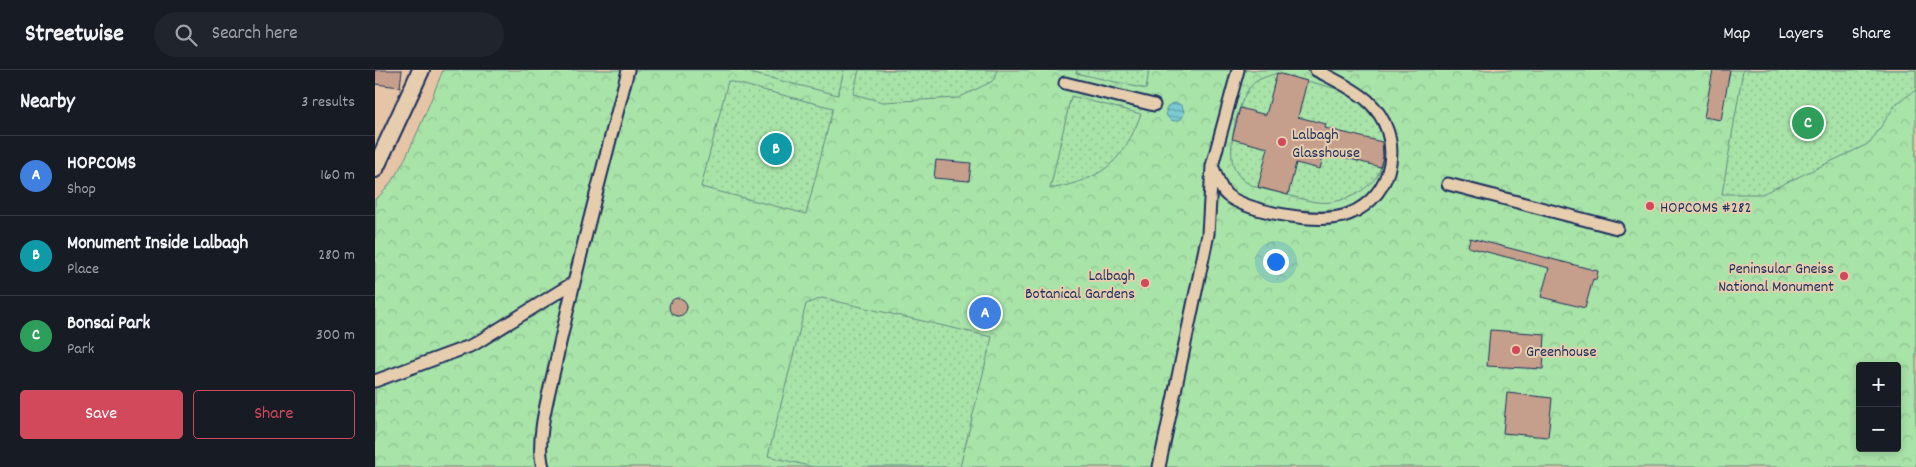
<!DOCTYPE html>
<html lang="en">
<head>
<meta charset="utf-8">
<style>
	body { margin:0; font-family:Dekko,sans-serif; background:#20242c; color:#f1f3f6 }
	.controls { position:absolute; right:15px; bottom:15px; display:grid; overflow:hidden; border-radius:5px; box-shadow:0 2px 8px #0003 }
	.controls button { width:45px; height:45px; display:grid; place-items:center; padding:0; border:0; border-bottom:1px solid #363941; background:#171b24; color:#f1f3f6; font:25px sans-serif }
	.you { position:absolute; left:900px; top:191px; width:18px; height:18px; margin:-12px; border:4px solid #fff; border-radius:50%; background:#1a73e8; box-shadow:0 0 0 8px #1a73e833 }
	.badge { display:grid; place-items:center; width:32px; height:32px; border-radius:50%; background:#d1495b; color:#fff; font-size:16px; font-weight:700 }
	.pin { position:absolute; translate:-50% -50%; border:2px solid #fff; box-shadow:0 1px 5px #0006 }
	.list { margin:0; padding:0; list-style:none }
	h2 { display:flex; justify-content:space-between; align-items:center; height:65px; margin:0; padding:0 20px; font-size:21px }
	h2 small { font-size:16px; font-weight:400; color:#9ea1a6 }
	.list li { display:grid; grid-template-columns:32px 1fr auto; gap:15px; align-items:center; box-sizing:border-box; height:80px; padding:0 20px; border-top:1px solid #363941 }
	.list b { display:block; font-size:19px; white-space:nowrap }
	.list p { margin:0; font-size:16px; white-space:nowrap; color:#9ea1a6 }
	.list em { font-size:16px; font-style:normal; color:#9ea1a6 }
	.actions { display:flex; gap:10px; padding:15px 20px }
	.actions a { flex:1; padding:11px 0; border:1px solid #d1495b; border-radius:5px; text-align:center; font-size:18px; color:#d1495b }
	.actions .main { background:#d1495b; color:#fff }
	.icon { flex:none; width:28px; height:28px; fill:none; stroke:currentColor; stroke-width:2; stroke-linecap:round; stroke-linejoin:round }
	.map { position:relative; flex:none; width:1541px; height:397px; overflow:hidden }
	header { display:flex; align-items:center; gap:30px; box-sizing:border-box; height:70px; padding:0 25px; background:#171b24; border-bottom:1px solid #363941 }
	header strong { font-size:24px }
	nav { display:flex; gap:28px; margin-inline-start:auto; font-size:18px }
	.search { width:350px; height:45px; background:#20242c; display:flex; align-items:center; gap:12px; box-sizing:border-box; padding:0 18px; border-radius:28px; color:#9ea1a6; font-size:19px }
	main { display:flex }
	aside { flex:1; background:#171b24 }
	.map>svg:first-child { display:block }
	.forest { fill:url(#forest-crowns); stroke:#628983; fill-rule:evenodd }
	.garden { fill:url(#garden-dots); stroke:#628983 }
	.water { fill:url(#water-rules); stroke:#548ca5 }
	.building { fill:#c69f8c; stroke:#1b2f5e }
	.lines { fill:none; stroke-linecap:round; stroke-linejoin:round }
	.street-casing { stroke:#1b2f5e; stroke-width:15 }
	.secondary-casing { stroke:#1b2f5e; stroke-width:20 }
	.street { stroke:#e6cdae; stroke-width:11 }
	.secondary { stroke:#e6cdae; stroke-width:16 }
	.poi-dot { fill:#d1495b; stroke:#e6cdae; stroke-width:2 }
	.labels { text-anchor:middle; stroke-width:4; stroke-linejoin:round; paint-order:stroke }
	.poi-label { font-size:16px; fill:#1b2f5e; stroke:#e6cdae; text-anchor:start }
</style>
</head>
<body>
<header>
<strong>Streetwise</strong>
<div class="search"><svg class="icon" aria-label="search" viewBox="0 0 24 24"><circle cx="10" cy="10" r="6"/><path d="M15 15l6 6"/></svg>Search here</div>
<nav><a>Map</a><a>Layers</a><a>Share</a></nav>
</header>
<main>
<aside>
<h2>Nearby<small>3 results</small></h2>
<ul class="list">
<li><span class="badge" style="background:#3f7fe0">A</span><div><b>HOPCOMS</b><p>Shop</p></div><em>160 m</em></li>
<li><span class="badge" style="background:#0f9aa8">B</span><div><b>Monument Inside Lalbagh</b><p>Place</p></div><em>280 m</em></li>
<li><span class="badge" style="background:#2e9e5b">C</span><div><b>Bonsai Park</b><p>Park</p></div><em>300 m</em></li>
</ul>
<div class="actions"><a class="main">Save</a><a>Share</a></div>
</aside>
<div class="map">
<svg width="1541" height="397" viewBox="0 0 1541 397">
	<defs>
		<pattern id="forest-crowns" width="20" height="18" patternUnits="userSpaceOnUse" patternTransform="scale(1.25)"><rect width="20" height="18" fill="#a8e3a8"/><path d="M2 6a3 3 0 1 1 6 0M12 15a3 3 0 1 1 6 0" fill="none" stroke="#90c393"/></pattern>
		<pattern id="garden-dots" width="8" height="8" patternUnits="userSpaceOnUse" patternTransform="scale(1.25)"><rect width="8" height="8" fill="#a8e3a8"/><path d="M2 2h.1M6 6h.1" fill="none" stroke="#90c393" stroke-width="1.8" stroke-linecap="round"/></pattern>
		<pattern id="water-rules" width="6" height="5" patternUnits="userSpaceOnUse" patternTransform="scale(1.25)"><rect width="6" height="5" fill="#7acad4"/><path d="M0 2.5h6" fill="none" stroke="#63a4af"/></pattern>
	</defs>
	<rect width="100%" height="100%" fill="#e5c5a6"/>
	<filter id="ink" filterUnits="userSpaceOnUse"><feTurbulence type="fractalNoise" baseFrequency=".02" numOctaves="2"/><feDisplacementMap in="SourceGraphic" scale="10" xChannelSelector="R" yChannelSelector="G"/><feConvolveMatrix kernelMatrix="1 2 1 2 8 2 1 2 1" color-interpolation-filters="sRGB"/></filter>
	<g filter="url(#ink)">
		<path class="forest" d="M 68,0 L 1541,0 L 1541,397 L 0,397 L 0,129 C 26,113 55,31 68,0 ZM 1485,296 L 1522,296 L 1522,378 L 1485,378 Z"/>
		<path class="garden" d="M 363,0 L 469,0 L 463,25 Z
			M 484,0 L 622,0 L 620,8 L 616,12 L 583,28 L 508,32 L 478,24 Z
			M 702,0 L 774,0 L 771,19 L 701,3 Z
			M 1368,0 L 1541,0 L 1541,20 L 1521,34 L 1495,73 L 1387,124 L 1347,124 Z
			M 902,3 L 970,21 L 988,35 L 1001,51 L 1011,73 C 1009,83 1007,97 1002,106 C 995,115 985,123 975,127 C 947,138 933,130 905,123 C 890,119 872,118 862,103 C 849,87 862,36 873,20 C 879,9 891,7 902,3 Z
			M 353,11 L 458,38 L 431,144 L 326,117 Z
			M 696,26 L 766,44 C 747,94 727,109 675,119 Z
			M 447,228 L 617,267 L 585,397 L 438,397 L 393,386 L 431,234 Z"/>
		<path class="water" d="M791 42a9 9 0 1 1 18 0a9 9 0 1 1-18 0Z"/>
		<path class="building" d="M 0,0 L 27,0 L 25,17 L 0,14 Z
			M 1338,0 L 1355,0 L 1346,50 L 1329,47 Z
			M 902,3 L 932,11 L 923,47 L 951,54 L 950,58 L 1007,72 L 1008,87 L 1005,97 L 949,82 L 945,99 L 921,93 L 913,125 L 883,117 L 893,78 L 857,69 L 865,38 L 891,45 Z
			M 561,90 L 596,93 L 594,111 L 559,108 Z
			M 1095,168 L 1223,201 L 1221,210 L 1218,209 L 1210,238 L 1166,227 L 1174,198 L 1093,177 Z
			M294 237a9 9 0 1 1 18 0a9 9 0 1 1-18 0Z
			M 1115,260 L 1170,264 L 1168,299 L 1112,296 Z
			M 1132,323 L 1177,328 L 1173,367 L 1128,363 Z"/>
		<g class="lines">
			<g class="street-casing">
				<path id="street" d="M 690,13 L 779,35
					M 839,100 C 842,108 846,121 853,126 C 877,143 947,155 974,144 C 1021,125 1030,65 993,31 C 978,18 958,9 941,0
					M 1073,114 L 1242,158
					M 0,311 L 98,275 L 198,213
					M 168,397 C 160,370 174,323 180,296 C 201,196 228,99 253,0
					M 784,397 L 833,164 L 837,96 L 863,0"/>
			</g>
			<g class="secondary-casing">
				<path id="secondary" d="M 0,99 L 46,0"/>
			</g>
			<use href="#street" class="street"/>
			<use href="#secondary" class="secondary"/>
		</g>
	</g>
	<g class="poi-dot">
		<circle cx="907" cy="72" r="5"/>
		<circle cx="1275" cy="136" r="5"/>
		<circle cx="1469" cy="206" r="5"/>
		<circle cx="770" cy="213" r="5"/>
		<circle cx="1141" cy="280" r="5"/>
	</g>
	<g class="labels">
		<g class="poi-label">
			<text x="917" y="69">Lalbagh<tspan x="917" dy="18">Glasshouse</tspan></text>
			<text x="1285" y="142">HOPCOMS #282</text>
			<text x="1459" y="203" text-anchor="end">Peninsular Gneiss<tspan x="1459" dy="18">National Monument</tspan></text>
			<text x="760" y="210" text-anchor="end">Lalbagh<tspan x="760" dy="18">Botanical Gardens</tspan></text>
			<text x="1151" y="286">Greenhouse</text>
		</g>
	</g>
</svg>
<div class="controls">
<button>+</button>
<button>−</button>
</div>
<div class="you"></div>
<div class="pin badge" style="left:610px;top:243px;background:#3f7fe0">A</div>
<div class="pin badge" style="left:401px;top:79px;background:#0f9aa8">B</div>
<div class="pin badge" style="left:1433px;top:53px;background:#2e9e5b">C</div>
</div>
</main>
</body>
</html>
